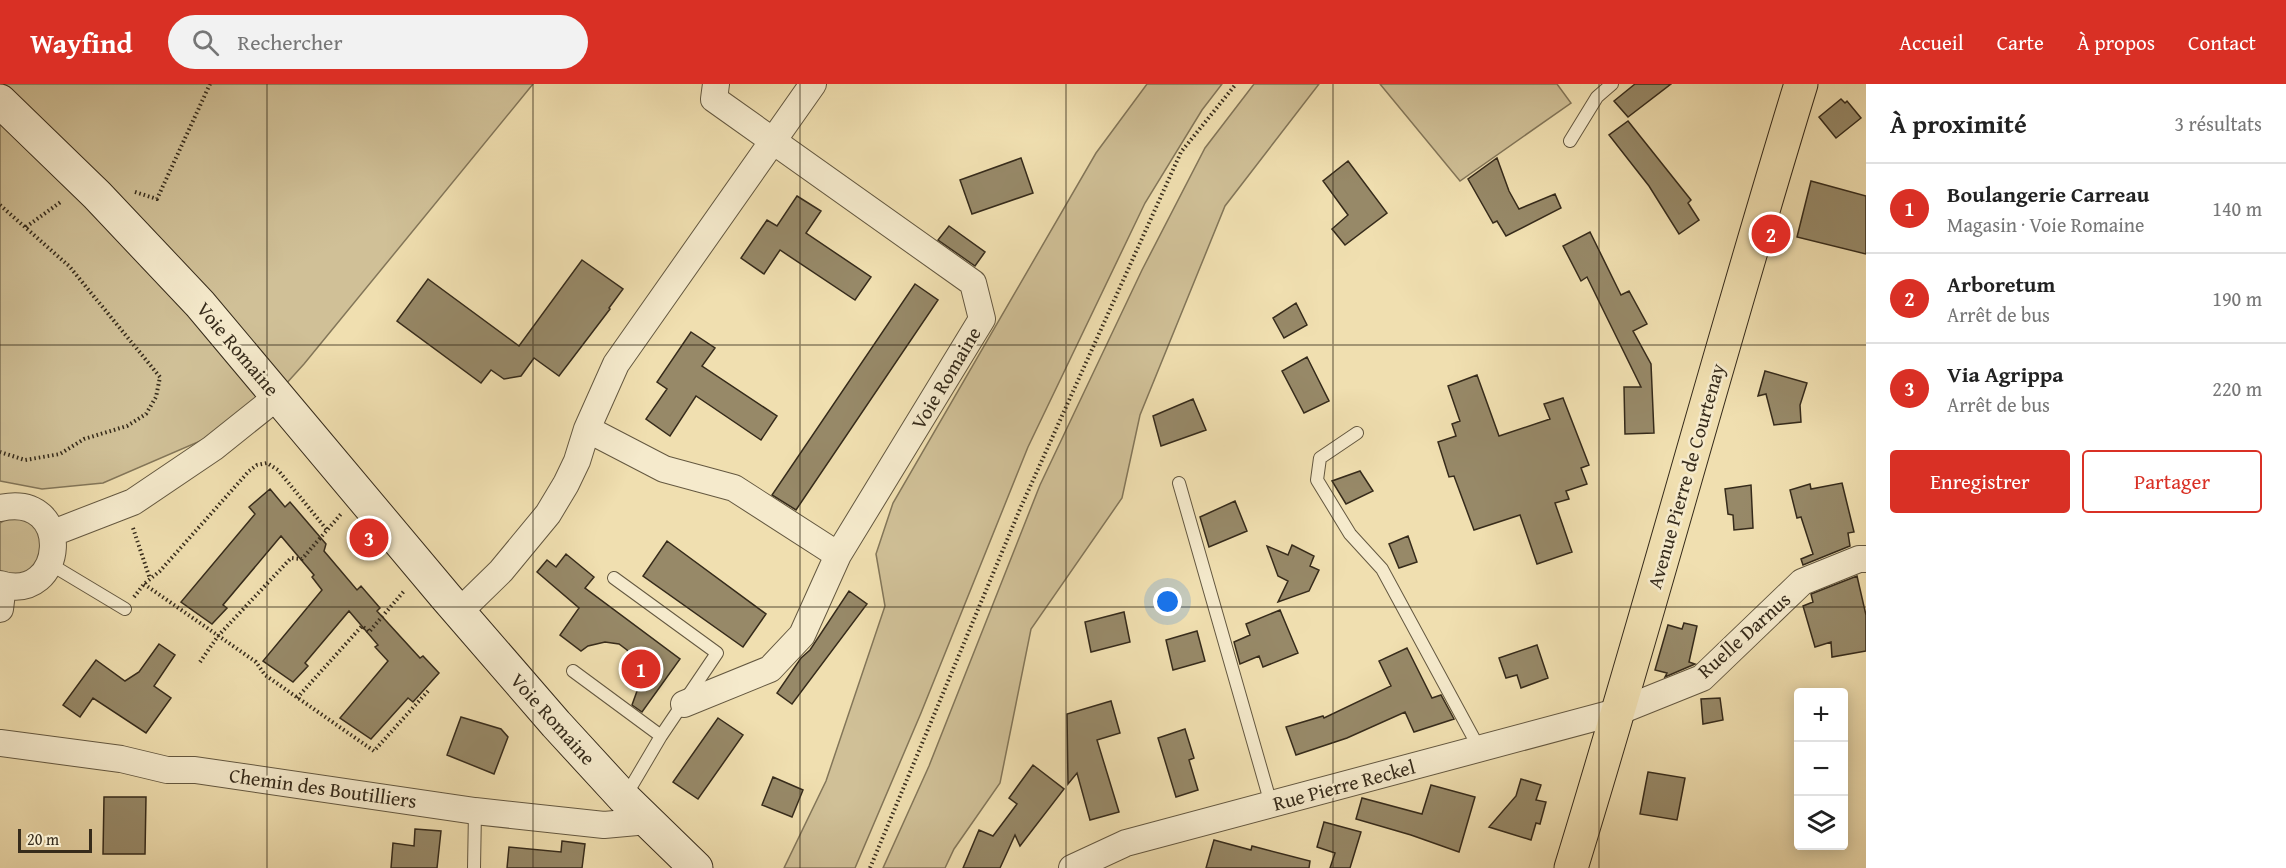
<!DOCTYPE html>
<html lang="fr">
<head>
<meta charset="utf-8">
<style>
	body { margin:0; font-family:"Gentium Book Plus",serif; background:#f2f2f2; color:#222 }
	.controls { position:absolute; right:18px; bottom:18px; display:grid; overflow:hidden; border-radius:6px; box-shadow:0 3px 15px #0003 }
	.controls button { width:54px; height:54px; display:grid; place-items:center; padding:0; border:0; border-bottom:2px solid #e0e0e0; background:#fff; color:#222; font:30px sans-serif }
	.scale { position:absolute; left:18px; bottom:15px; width:74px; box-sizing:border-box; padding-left:6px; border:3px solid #362b1b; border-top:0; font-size:16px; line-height:21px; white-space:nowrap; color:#362b1b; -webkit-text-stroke:4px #f5eacc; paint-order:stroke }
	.you { position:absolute; left:1168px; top:518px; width:21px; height:21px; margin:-15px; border:4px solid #fff; border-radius:50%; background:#1a73e8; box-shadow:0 0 0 9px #1a73e833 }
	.badge { display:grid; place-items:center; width:39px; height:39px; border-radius:50%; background:#d93025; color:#fff; font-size:20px; font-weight:700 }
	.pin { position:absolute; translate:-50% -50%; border:3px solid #fff; box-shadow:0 2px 6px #0006 }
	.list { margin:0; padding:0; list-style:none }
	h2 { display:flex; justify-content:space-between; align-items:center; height:78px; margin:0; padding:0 24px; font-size:26px }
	h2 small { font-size:20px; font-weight:400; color:#767676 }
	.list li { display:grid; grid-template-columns:39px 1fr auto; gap:18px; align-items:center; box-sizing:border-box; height:90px; padding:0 24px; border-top:2px solid #e0e0e0 }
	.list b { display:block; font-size:22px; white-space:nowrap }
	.list p { margin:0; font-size:20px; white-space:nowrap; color:#767676 }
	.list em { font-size:20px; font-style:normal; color:#767676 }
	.actions { display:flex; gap:12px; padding:18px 24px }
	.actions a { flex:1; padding:14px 0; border:2px solid #d93025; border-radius:6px; text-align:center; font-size:21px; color:#d93025 }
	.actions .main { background:#d93025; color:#fff }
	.icon { flex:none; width:33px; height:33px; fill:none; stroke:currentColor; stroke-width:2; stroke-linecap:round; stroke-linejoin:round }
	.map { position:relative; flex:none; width:1866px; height:784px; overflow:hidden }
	header { display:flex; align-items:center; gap:36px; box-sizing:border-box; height:84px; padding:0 30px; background:#d93025; color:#fff }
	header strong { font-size:28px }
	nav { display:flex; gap:33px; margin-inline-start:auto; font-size:21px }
	.search { width:420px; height:54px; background:#f2f2f2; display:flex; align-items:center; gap:15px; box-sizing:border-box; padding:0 21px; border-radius:33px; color:#767676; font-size:22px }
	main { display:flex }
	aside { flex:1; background:#fff }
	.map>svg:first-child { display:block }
	.green { fill:#d0c097; stroke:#837659; stroke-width:1.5 }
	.building { fill:#978968; stroke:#362b1b; stroke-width:1.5 }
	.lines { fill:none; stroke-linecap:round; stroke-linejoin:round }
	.lane-casing { stroke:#645840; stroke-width:14 }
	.street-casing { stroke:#645840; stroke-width:28 }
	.secondary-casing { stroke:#362b1b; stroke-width:35 }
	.primary-casing { stroke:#362b1b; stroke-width:35 }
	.path { stroke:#362b1b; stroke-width:4; stroke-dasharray:1.5 3; stroke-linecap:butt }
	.lane { stroke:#f5eacc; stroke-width:12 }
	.street { stroke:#f5eacc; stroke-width:26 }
	.secondary { stroke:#f5eacc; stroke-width:33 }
	.primary { stroke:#f0dfb0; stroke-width:33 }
	.grid { fill:none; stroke:#362b1b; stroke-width:1.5; stroke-opacity:0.55 }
	.labels { text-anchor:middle; stroke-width:5; stroke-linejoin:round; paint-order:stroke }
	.street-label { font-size:20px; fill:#362b1b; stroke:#f5eacc }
</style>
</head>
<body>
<header>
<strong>Wayfind</strong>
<div class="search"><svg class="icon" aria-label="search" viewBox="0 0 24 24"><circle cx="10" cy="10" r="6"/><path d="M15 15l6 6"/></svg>Rechercher</div>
<nav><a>Accueil</a><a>Carte</a><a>À propos</a><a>Contact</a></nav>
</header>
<main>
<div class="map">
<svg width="1866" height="784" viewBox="0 0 1866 784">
	<rect width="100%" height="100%" fill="#f0dfb0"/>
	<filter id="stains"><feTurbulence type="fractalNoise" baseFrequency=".00333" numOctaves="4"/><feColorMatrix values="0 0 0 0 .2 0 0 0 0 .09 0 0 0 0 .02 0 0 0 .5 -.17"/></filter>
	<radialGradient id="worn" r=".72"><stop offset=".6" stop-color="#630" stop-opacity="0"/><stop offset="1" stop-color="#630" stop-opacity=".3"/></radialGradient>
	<path class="green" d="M 0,0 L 533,0 L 304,280 L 256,333 L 103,399 L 42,405 L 0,397 Z
		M 1147,0 L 1222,0 L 1202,26 L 1145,119 L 1028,363 L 921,629 L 855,784 L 784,784 L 826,697 L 885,522 L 876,470 L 893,419 L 1096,69 Z
		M 1254,0 L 1319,0 L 1225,122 L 1140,331 L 1122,414 L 1031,545 L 1000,699 L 954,765 L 945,784 L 883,784 L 929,682 L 1040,401 L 1142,186 L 1205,64 Z
		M 1380,0 L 1557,0 L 1571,19 L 1460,97 Z
		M 8,434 L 30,436 L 46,460 L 31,489 L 8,492 L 0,487 L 0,439 Z"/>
	<path class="building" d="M 1635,0 L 1671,0 L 1628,33 L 1614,17 Z
		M 1841,15 L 1845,19 L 1847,17 L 1861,34 L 1836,54 L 1819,33 Z
		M 1628,37 L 1691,116 L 1688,119 L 1699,136 L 1679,150 L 1649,102 L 1609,51 Z
		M 1021,74 L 1033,109 L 972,130 L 960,96 Z
		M 1497,74 L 1509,107 L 1519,125 L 1555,110 L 1561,124 L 1506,152 L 1497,137 L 1493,139 L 1468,95 Z
		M 1348,77 L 1387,129 L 1345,161 L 1332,145 L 1348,131 L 1323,97 Z
		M 1811,97 L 1866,112 L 1866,170 L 1797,153 Z
		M 797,112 L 821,127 L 806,149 L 871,193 L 855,216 L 780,166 L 764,190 L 741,174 L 767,136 L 777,142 Z
		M 949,142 L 985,168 L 975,182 L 938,156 Z
		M 1590,148 L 1621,211 L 1629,207 L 1647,240 L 1633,247 L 1651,280 L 1654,349 L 1625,350 L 1624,303 L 1641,303 L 1587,193 L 1581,197 L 1563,162 Z
		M 582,176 L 623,205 L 609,224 L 610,225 L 559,292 L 534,274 L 521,292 L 504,295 L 491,286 L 481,299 L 397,237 L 428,195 L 519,262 Z
		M 915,200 L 938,216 L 796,426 L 772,411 Z
		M 1296,219 L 1307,241 L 1284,254 L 1273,234 Z
		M 691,248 L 715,264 L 702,282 L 777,332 L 761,356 L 696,312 L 670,352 L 646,335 L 667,305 L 657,298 Z
		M 1307,273 L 1329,317 L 1304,329 L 1282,287 Z
		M 1765,287 L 1807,299 L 1800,321 L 1801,338 L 1774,341 L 1766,310 L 1758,312 Z
		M 1477,291 L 1499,352 L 1550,335 L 1544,320 L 1563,314 L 1589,381 L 1581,384 L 1587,400 L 1566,407 L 1569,415 L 1555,419 L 1572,468 L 1537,480 L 1520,431 L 1474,446 L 1454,392 L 1449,393 L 1438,358 L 1456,352 L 1452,340 L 1460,337 L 1448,302 Z
		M 1193,315 L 1206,346 L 1161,362 L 1153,332 Z
		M 1360,387 L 1373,407 L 1346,420 L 1332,397 Z
		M 1842,399 L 1854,448 L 1848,449 L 1850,462 L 1803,481 L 1801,475 L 1813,470 L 1801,433 L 1797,434 L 1790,406 L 1810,400 L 1811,405 Z
		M 1751,401 L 1753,444 L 1734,446 L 1733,431 L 1728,430 L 1725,405 Z
		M 270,405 L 285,423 L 290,418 L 326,460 L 324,467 L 357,506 L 361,502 L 380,524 L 377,527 L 420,574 L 423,572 L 439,589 L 413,618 L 408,614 L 371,655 L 340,634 L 388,577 L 375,563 L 378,561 L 349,527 L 305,579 L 308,582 L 293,598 L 263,577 L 322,506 L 312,493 L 314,491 L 281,452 L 223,521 L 227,524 L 212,540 L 181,518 L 255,430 L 249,423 Z
		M 1235,417 L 1247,447 L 1209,463 L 1200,433 Z
		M 1408,452 L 1417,478 L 1399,484 L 1389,460 Z
		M 667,457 L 766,530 L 743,563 L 643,492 Z
		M 1292,461 L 1314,472 L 1310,482 L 1319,486 L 1309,507 L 1278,518 L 1288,497 L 1278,492 L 1267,462 L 1288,471 Z
		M 566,470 L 594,493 L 585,504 L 680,575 L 642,628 L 632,621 L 641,596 L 638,580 L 627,566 L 619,560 L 605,558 L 588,562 L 581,567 L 560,551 L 579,524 L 537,488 L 547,476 L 556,483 Z
		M 1857,492 L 1866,531 L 1866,567 L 1832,573 L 1831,558 L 1815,563 L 1803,522 L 1813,518 L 1811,510 Z
		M 849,507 L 867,520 L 792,620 L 777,609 L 801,574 L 810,566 Z
		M 1280,526 L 1298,569 L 1263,583 L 1259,572 L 1240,580 L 1234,558 L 1250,551 L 1246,540 Z
		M 1124,528 L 1130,558 L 1091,568 L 1085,538 Z
		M 1684,539 L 1697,542 L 1689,578 L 1695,580 L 1665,593 L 1667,589 L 1655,586 L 1668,541 L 1682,545 Z
		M 1197,547 L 1205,577 L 1173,586 L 1166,556 Z
		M 159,560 L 175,571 L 154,602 L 171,614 L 146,649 L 93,614 L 80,633 L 63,621 L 96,576 L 125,597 L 139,588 Z
		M 1537,561 L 1548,594 L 1521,604 L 1517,591 L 1506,594 L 1499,574 Z
		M 1407,564 L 1432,614 L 1441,611 L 1454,635 L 1414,648 L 1405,628 L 1347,654 L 1296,671 L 1286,643 L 1323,632 L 1324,634 L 1391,602 L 1379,577 Z
		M 1720,614 L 1723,636 L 1703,640 L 1701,615 Z
		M 1111,617 L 1120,649 L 1097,656 L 1119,728 L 1090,736 L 1077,689 L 1068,700 L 1067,630 Z
		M 461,633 L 501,645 L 508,653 L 494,690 L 447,671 Z
		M 718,634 L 743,651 L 698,715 L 673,698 Z
		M 1185,645 L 1194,674 L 1189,676 L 1198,706 L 1176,713 L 1158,654 Z
		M 1033,681 L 1064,705 L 1020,762 L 1015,751 L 1000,784 L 963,784 L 979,746 L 993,752 L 1017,720 L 1009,714 Z
		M 1648,688 L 1685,694 L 1677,736 L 1640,730 Z
		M 773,693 L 803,706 L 792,733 L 762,721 Z
		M 1521,695 L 1541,701 L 1536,716 L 1546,718 L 1540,740 L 1536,739 L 1531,756 L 1489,743 L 1516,712 Z
		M 1431,701 L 1475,713 L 1459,768 L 1411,751 L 1356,735 L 1362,714 L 1422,730 Z
		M 104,713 L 146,713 L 145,770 L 103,770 Z
		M 1324,738 L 1361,748 L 1350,784 L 1330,784 L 1335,769 L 1317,763 Z
		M 415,745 L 441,747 L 437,784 L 391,784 L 393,759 L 414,762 Z
		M 1214,756 L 1251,766 L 1252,762 L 1310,777 L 1309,784 L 1206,784 Z
		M 562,757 L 585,760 L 582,784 L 507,784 L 509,763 L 561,768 Z"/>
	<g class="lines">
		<g class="lane-casing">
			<path id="lane" d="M 1570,57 L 1597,13 L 1612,0
				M 1357,349 L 1320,374 L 1317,396 L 1350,450 L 1382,485 L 1479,664
				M 1179,399 L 1271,720
				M 50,480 L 125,525
				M 614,494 L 717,569 L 661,652 L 625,713
				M 573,587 L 661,652
				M 474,784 L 475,727"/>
		</g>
		<g class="street-casing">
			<path id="street" d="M 716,0 L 714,15 L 973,199 L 982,235 L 838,471
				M 587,345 L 664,385 L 734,404 L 838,471 L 802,551 L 770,585 L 684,620
				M 0,424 C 75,407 66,521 0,500
				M 53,449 L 133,418 L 213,364 L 278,312
				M 0,525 L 3,501
				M 459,528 L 501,487 L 548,430 L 566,400 L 577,377 L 587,345 L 616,280 L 813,0
				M 0,659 L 121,675 L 167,686 L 195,686 L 475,727 L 604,741 L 648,737
				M 1072,784 L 1126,759 L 1620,627 L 1702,594 L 1802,498 L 1859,475 L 1866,475"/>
		</g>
		<g class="secondary-casing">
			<path id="secondary" d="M 0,17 L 97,111 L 200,220 L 446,513 L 556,640 L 624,714 L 696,784"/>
		</g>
		<g class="primary-casing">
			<path id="primary" d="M 1571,784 C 1651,524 1721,260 1801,0"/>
		</g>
		<path class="path" d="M 135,108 L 157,115 L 210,0
			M 0,121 L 69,182 L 160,293 L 156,313 L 146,330 L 127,342 L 84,355 L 60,370 L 25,376 L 0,368
			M 26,143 L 62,117
			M 133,444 L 150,495
			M 144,500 L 256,578 L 265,591 L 374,667 L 428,607
			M 134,513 L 144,500 L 160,487 L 249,387 L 257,381 L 267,379 L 278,386 L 327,446
			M 200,578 L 218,552 L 291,474 L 302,475 L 341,430
			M 297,614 L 362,542 L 369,548 L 405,506
			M 870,784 L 1020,425 L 1181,68 L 1236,0"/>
		<use href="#lane" class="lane"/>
		<use href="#street" class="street"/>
		<use href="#secondary" class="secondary"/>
		<use href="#primary" class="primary"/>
	</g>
	<path class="grid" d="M 267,0 L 267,784M 533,0 L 533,784M 800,0 L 800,784M 1066,0 L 1066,784M 1333,0 L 1333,784M 1599,0 L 1599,784M 0,261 L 1866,261M 0,523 L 1866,523"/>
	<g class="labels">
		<g class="street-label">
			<text transform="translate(238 265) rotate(50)" y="7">Voie Romaine</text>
			<text transform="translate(946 294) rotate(-59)" y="7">Voie Romaine</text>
			<text transform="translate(1686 392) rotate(-74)" y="7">Avenue Pierre de Courtenay</text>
			<text transform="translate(1744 551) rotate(-42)" y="7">Ruelle Darnus</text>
			<text transform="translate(553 635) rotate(48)" y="7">Voie Romaine</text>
			<text transform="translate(1344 701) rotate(-15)" y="7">Rue Pierre Reckel</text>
			<text transform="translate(323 704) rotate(8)" y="7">Chemin des Boutilliers</text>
		</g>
	</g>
	<rect width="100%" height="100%" filter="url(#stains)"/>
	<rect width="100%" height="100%" fill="url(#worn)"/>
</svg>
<div class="controls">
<button>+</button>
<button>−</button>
<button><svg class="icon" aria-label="layers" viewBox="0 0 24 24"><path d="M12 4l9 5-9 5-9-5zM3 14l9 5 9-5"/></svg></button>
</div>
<div class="scale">20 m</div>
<div class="you"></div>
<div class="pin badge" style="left:641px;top:585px">1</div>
<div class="pin badge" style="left:1771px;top:150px">2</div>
<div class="pin badge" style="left:369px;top:454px">3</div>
</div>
<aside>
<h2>À proximité<small>3 résultats</small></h2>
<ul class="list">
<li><span class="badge">1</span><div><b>Boulangerie Carreau</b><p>Magasin · Voie Romaine</p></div><em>140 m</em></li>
<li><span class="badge">2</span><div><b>Arboretum</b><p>Arrêt de bus</p></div><em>190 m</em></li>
<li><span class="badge">3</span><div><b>Via Agrippa</b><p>Arrêt de bus</p></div><em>220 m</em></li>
</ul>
<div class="actions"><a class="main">Enregistrer</a><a>Partager</a></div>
</aside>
</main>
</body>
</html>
